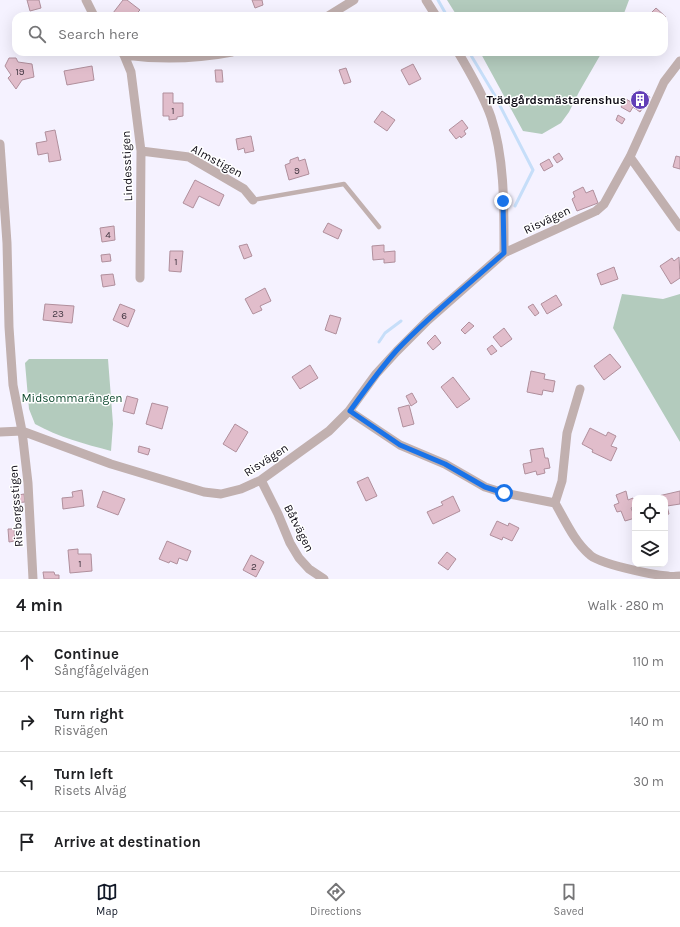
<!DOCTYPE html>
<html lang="en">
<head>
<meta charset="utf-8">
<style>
	body { margin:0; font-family:Karla,sans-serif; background:#f2f2f2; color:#202124 }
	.controls { position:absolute; right:12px; bottom:12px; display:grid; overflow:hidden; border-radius:8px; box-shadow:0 4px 16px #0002 }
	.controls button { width:36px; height:36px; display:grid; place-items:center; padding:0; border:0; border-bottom:1px solid #e0e0e0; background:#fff; color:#202124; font:20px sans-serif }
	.stop { position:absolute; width:12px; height:12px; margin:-9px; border:3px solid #1a73e8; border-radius:50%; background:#fff }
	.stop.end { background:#1a73e8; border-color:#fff; box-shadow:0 1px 4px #0008 }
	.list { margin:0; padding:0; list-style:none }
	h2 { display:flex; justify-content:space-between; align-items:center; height:52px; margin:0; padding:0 16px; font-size:17px }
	h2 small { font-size:13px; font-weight:400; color:#757577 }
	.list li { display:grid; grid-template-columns:26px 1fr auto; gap:12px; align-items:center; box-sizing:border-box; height:60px; padding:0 16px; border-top:1px solid #e0e0e0 }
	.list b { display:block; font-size:15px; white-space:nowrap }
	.list p { margin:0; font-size:13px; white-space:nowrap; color:#757577 }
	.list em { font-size:13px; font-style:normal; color:#757577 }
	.icon { flex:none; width:22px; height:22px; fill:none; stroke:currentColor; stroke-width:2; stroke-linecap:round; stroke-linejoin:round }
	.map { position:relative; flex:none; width:680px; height:579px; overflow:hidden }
	.search { position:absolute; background:#fff; box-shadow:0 4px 16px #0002; left:12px; right:12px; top:12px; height:44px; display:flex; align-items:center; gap:10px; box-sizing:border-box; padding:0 14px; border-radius:12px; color:#757577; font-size:15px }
	.sheet { height:292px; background:#fff }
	nav { display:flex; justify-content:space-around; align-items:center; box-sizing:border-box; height:56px; border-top:1px solid #e0e0e0; background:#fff; font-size:11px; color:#757577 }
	nav a { display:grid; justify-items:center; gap:2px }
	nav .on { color:#111827 }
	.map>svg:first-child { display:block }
	.green { fill:#b3cbbd }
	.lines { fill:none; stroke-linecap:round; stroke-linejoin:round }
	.stream { stroke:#c6def9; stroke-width:3 }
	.building { fill:#e1bdcb; stroke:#b08f9c }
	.lane { stroke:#c1b0af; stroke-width:4.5 }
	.street { stroke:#c1b0af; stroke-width:9 }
	.route { stroke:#1a73e8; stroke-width:5 }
	.labels { text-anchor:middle; stroke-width:3; stroke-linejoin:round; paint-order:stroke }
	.number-label { font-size:10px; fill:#423742 }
	.poi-label { font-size:12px; font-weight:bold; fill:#0d0a14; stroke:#fff; text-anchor:end }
	.street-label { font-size:12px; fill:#0d0a14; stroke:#fff }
	.park-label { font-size:12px; fill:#114c32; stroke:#fff }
</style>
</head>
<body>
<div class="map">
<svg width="680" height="579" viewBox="0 0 680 579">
	<rect width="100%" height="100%" fill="#f5f2ff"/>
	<path class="green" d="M 447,0 L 629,0 L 623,16 L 457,16 Z
		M 480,52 L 602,52 L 579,92 L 569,112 L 561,123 L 542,134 L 523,131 Z
		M 622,294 L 663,299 L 680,294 L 680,442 L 613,328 Z
		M 29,359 L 108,359 L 113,424 L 111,451 C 85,444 58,437 35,424 L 29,409 L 25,363 Z"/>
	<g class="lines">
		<path class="stream" d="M 438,0 L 447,16
			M 469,52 L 494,94 L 533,170 L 515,206
			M 379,342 L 385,333 L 401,321"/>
	</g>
	<path class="building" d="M 27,0 L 39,0 L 41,8 L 30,11 Z
		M 123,0 L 127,0 L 140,10 L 138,12 L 142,15 L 141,16 L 117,16 L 113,13 Z
		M 252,0 L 262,0 L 263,5 L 255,8 Z
		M 656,8 L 666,17 L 664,19 L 664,16 L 655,16 L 651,13 Z
		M 9,58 L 16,58 L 18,62 L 32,64 L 34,77 L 22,80 L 16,89 L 8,78 L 11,75 L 5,66 Z
		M 413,64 L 421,79 L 409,85 L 401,70 Z
		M 92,66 L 94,80 L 67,85 L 64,71 Z
		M 346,68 L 351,82 L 344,84 L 339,70 Z
		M 215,70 L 222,70 L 223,82 L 216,82 Z
		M 639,90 L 650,97 L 640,112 L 633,107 L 630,112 L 621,107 L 626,99 L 631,102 Z
		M 163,93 L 173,93 L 173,103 L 183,103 L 183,116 L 177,117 L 177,119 L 169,120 L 169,116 L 163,116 Z
		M 382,111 L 395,120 L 387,131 L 374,122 Z
		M 618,115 L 625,119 L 622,124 L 616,120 Z
		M 462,120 L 468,128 L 464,131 L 466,134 L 461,138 L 460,136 L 456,139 L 449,130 Z
		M 55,130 L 61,160 L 49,162 L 48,153 L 38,155 L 36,143 L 47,141 L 45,132 Z
		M 251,136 L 254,151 L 245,153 L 244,148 L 238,150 L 236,139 Z
		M 559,153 L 563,159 L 557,163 L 553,157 Z
		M 676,156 L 680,157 L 680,169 L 673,167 Z
		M 298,157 L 299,161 L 305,159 L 309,174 L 289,180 L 285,165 L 290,163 L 290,160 Z
		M 549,159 L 553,166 L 544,171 L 540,164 Z
		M 195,180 L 224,195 L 219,206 L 199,196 L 193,208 L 183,203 Z
		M 583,187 L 586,193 L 593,190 L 598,203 L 577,211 L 572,199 L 575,197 L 573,192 Z
		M 328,223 L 342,230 L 338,239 L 323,232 Z
		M 114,226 L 115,240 L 102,242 L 100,228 Z
		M 247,244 L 252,256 L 244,259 L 239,246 Z
		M 384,245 L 384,252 L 395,251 L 395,262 L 384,263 L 384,259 L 373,260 L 372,246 Z
		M 170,251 L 183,251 L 181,272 L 169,271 Z
		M 110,254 L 111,261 L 102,262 L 101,255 Z
		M 679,257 L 680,278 L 671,284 L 660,266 L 672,258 L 674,261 Z
		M 614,267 L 618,279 L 601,285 L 597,274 Z
		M 113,274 L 115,285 L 103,287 L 101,275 Z
		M 265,288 L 271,301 L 260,306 L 262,310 L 253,314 L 245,299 Z
		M 556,295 L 562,305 L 547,314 L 541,304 Z
		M 45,304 L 74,306 L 72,323 L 43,320 Z
		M 120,304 L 135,310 L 128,327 L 113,320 Z
		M 533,304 L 539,313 L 535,316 L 528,307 Z
		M 330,315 L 341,318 L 336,334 L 325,330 Z
		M 469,322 L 474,326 L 465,334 L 461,330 Z
		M 504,328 L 512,339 L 501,347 L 493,337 Z
		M 435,335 L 441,343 L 433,350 L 427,343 Z
		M 492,345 L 497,351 L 491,355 L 487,349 Z
		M 610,354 L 621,367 L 604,380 L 594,366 Z
		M 310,365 L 318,378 L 300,389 L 292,377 Z
		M 531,371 L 545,374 L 544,379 L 555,381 L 553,392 L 543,390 L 542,395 L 527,392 Z
		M 453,377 L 470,399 L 457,408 L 441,387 Z
		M 412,393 L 417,402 L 411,406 L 406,396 Z
		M 127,396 L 138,399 L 134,414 L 123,411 Z
		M 152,403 L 168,407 L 162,429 L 146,424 Z
		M 409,405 L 414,424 L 403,427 L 398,408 Z
		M 235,424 L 248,432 L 236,452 L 223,444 Z
		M 590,428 L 606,436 L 608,432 L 616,436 L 611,446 L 617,448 L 611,461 L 592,452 L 593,450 L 582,444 Z
		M 139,446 L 150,449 L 148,455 L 138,452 Z
		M 543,448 L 545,458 L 548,458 L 550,468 L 544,469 L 545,473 L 537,475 L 536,471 L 525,474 L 523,464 L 532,462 L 530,450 Z
		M 368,477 L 377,496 L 366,501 L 357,482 Z
		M 82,490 L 84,506 L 63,509 L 62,498 L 73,497 L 72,492 Z
		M 103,491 L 125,499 L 118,515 L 97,507 Z
		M 626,491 L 628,500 L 633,498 L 635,506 L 631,508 L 635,518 L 625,521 L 621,511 L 617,512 L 614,505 L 619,503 L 616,495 Z
		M 680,491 L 680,504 L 667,506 L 669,514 L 665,515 L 665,498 L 654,498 L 654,497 Z
		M 24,494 L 25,502 L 14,503 L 13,496 Z
		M 453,496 L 460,511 L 433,524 L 427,512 L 443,505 L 441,502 Z
		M 497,521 L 508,526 L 509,523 L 519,528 L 512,541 L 503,537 L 502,540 L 490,535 Z
		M 8,529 L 14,529 L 15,541 L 9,542 Z
		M 167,541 L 191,551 L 187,561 L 179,558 L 177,564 L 170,561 L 169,563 L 159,559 Z
		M 78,549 L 78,554 L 91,554 L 92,571 L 70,573 L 68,550 Z
		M 447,552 L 456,559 L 448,570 L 438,563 Z
		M 251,555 L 264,562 L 256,577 L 243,570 Z
		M 43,572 L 54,572 L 55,575 L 59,575 L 59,579 L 44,579 Z"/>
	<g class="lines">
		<path class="lane" d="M 253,200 L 344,184 L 379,227"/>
		<path class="street" d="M 86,0 L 94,16
			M 426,0 L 436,16
			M 328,16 L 354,0
			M 122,52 L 124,55 C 161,60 196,59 232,52
			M 458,52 C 470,73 483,94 491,117 C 505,159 504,209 504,253
			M 124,55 L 131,72 L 141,151 L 140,278
			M 0,144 L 7,243 L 9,327 L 13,385 L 22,431 L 111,464 L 204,492 L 221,494 L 241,489 L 261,480 L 329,431 L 349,411 L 376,374 L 397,351 L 428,320 L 504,253 L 596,211 L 604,204 L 630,157 L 664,82 L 680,61
			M 141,151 L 189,157 L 244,189 L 253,200
			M 630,157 L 680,227
			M 349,411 L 400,445 L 445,464 L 485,487 L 504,493 L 555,503 L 562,481 L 567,433 L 580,389
			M 0,432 L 22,431 L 28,483 L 33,579
			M 261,480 L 278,514 L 290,543 L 299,558 L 309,569 L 324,579
			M 555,503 C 565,520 574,541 589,554 C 598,564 653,575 668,576 C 672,577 676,576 680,576"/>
	</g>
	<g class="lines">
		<path class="route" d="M 503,201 L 504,253 C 468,285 430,315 397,350 C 380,369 365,390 350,411 L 400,445 L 445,464 L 485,487 L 504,493"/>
	</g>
	<defs>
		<g id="building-disc" transform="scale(1)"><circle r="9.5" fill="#623eb7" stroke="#fff"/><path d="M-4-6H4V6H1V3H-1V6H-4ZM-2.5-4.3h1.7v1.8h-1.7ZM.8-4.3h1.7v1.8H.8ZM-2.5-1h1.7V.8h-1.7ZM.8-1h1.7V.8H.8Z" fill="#fff"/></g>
	</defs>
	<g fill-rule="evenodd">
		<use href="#building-disc" x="640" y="100"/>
	</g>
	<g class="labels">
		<g class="number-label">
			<text x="20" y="75">19</text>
			<text x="173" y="114">1</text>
			<text x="297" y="174">9</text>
			<text x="108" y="238">4</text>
			<text x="176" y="265">1</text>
			<text x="58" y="317">23</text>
			<text x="124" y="319">6</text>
			<text x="80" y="567">1</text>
			<text x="254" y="570">2</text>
		</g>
		<g class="poi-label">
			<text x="626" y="104">Trädgårdsmästarenshus</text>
		</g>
		<g class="street-label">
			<text transform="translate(217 161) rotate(28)" y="4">Almstigen</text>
			<text transform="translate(127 166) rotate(-92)" y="4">Lindesstigen</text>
			<text transform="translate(547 220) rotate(-25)" y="4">Risvägen</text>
			<text transform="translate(266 460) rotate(-33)" y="4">Risvägen</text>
			<text transform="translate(16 506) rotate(-94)" y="4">Risbergsstigen</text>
			<text transform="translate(299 528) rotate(63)" y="4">Båtvägen</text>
		</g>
		<g class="park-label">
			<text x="72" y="402">Midsommarängen</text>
		</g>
	</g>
</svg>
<div class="controls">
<button><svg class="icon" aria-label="locate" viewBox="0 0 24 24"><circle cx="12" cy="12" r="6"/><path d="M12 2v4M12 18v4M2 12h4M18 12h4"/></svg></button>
<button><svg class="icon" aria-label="layers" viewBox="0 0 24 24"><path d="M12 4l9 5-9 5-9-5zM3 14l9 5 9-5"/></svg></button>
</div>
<div class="stop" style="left:504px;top:493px"></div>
<div class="stop end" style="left:503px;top:201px"></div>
<div class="search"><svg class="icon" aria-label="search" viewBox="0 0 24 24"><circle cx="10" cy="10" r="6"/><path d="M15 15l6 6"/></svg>Search here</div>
</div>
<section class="sheet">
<h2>4 min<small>Walk · 280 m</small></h2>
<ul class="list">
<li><svg class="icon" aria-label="ahead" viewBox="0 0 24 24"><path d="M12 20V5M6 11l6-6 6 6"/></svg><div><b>Continue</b><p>Sångfågelvägen</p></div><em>110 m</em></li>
<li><svg class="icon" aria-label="right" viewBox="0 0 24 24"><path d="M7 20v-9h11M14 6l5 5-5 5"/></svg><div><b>Turn right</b><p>Risvägen</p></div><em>140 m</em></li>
<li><svg class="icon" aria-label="left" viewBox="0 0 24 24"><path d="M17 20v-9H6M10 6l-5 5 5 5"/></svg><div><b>Turn left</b><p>Risets Alväg</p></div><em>30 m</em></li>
<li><svg class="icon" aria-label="arrive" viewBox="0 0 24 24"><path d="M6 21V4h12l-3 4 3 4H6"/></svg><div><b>Arrive at destination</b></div></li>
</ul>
</section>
<nav>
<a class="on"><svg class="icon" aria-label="map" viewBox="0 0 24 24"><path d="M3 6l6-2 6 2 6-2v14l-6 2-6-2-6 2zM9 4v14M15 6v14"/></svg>Map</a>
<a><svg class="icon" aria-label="directions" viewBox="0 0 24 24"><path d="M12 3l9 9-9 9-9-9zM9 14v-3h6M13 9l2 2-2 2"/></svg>Directions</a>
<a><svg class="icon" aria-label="saved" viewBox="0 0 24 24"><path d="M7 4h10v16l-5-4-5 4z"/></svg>Saved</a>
</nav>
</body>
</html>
